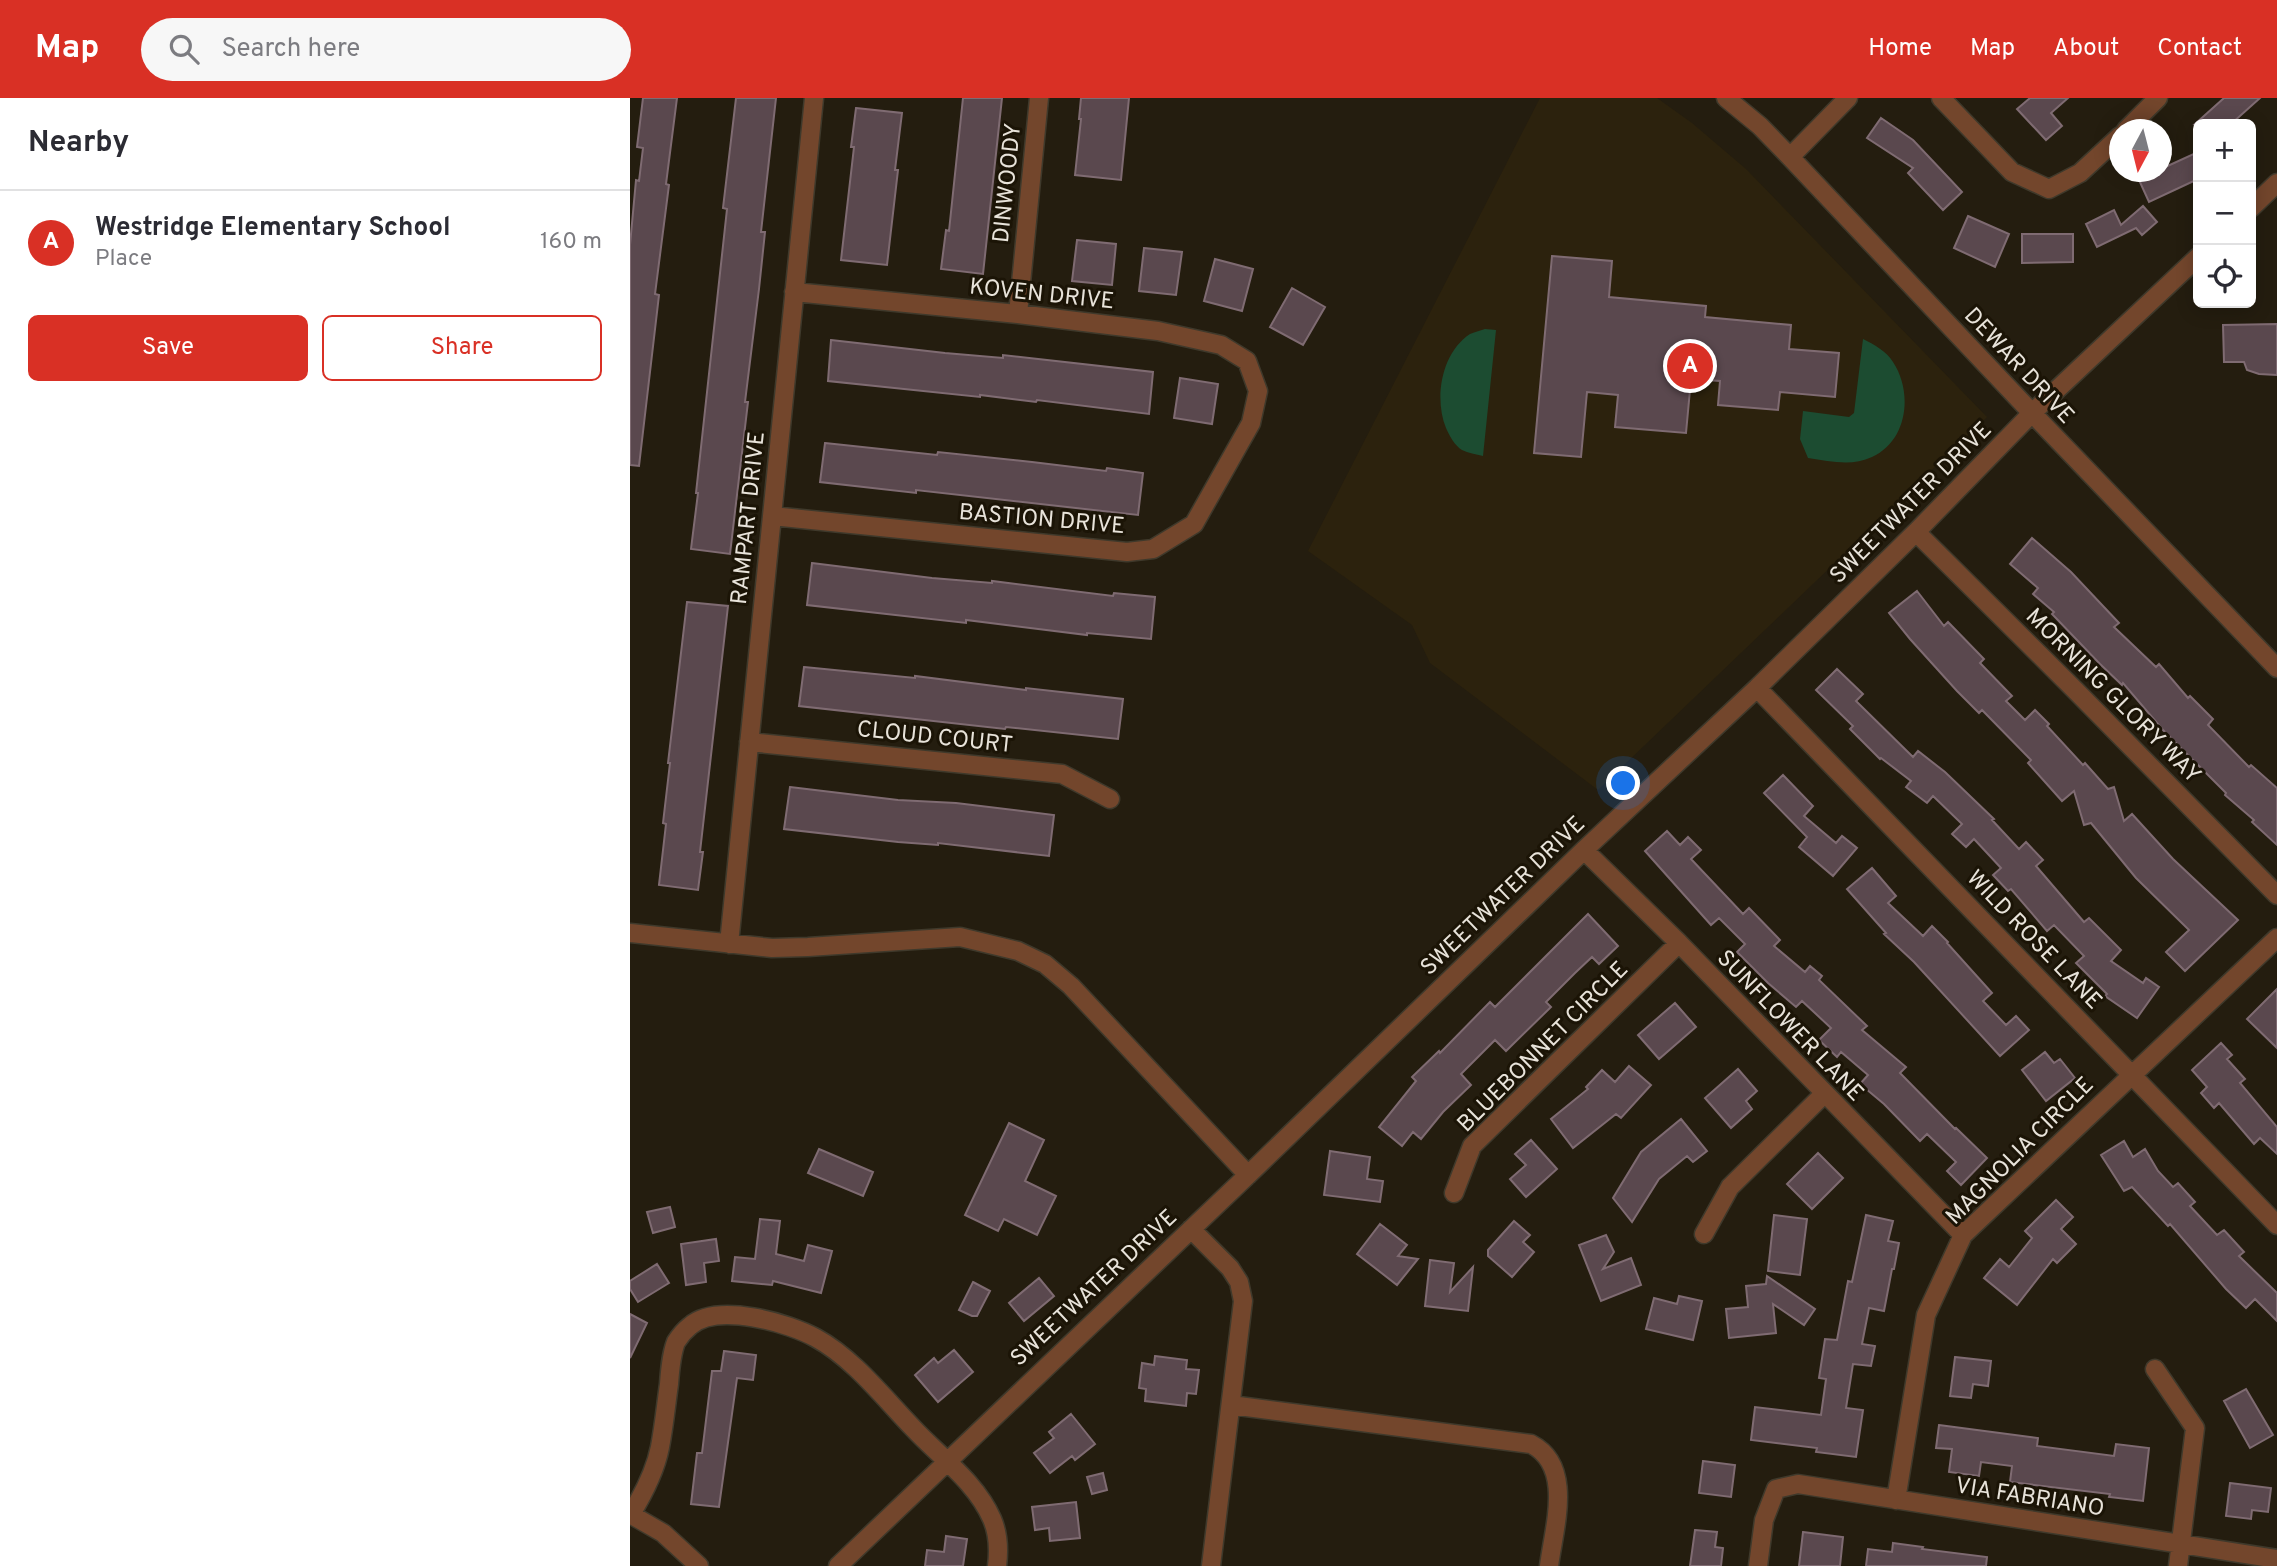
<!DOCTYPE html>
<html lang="en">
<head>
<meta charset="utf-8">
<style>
	body { margin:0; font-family:Overpass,sans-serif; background:#f7f7f7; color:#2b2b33 }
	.controls { position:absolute; right:21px; top:21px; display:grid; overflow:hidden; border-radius:10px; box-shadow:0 4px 18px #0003 }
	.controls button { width:63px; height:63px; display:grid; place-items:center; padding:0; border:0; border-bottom:2px solid #e1e1e2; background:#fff; color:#2b2b33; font:35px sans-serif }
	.compass { position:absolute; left:1479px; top:21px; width:63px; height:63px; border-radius:50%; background:#fff; box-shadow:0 4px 18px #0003; rotate:187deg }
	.you { position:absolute; left:994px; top:686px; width:24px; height:24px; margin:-18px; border:5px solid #fff; border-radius:50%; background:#1a73e8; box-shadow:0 0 0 10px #1a73e833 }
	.badge { display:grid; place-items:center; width:46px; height:46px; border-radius:50%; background:#d93025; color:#fff; font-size:23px; font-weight:700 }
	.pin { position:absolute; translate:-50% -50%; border:4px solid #fff; box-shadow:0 2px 7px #0006 }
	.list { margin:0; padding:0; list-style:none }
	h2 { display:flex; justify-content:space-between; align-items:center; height:91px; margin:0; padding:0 28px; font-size:30px }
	h2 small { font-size:23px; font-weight:400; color:#7c7c81 }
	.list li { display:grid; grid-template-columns:46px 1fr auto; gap:21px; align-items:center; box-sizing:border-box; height:105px; padding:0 28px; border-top:2px solid #e1e1e2 }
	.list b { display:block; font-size:26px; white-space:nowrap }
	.list p { margin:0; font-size:23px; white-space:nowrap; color:#7c7c81 }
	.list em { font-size:23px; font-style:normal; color:#7c7c81 }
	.actions { display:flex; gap:14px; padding:21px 28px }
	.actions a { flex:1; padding:16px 0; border:2px solid #d93025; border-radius:10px; text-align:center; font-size:24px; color:#d93025 }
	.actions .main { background:#d93025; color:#fff }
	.icon { flex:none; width:38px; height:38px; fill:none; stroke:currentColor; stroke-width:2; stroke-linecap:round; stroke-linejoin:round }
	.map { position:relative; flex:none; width:1647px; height:1468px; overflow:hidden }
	header { display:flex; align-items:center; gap:42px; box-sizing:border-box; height:98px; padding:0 35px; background:#d93025; color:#fff }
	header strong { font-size:33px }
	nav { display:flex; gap:38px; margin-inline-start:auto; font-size:24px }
	.search { width:490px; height:63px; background:#f7f7f7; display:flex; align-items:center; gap:18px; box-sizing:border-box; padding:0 24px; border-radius:38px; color:#7c7c81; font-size:26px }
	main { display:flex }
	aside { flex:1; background:#fff }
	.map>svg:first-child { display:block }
	.built { fill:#2c220d }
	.green { fill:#1c4c31 }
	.building { fill:#5a484e; stroke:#7f6b72; stroke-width:2 }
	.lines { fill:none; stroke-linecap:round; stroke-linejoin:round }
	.minor-casing { stroke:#3f392b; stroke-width:21 }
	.minor { stroke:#73462c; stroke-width:18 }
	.labels { text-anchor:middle; stroke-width:6; stroke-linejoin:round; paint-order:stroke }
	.street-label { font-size:23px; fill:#e8e3da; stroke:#1b1406 }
</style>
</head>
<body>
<header>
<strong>Map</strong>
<div class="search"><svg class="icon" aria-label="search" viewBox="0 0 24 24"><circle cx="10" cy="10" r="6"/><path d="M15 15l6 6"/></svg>Search here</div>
<nav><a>Home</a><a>Map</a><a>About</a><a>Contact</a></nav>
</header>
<main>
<aside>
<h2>Nearby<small></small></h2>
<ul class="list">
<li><span class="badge">A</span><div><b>Westridge Elementary School</b><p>Place</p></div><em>160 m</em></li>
</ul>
<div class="actions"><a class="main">Save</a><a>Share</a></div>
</aside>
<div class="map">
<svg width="1647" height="1468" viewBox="0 0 1647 1468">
	<rect width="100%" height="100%" fill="#241d0f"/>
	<path class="built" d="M 910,0 L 1027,0 L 1062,25 L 1116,71 L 1357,319 L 968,692 L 800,565 L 782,527 L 678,453 Z"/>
	<path class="green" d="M 855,231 L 866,232 L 853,358 C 846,356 838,355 832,352 C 825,348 819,337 816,330 C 804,301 811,255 840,236 C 844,234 850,233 855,231 Z
		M 1233,241 C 1245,247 1256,253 1263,264 C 1283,294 1278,343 1242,359 C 1221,369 1200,363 1178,360 L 1170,341 L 1173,313 L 1219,319 L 1224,315 Z"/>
	<path class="building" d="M 13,0 L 47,0 L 36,86 L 39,87 L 25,196 L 29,197 L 9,368 L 0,367 L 0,147 L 6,82 L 9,83 L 13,50 L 7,49 Z
		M 106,0 L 146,0 L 131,134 L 135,134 L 129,191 L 115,304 L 118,304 L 100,456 L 61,451 L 68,395 L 66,395 L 97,111 L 93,110 Z
		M 333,0 L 372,0 L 353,176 L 311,171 L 316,132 L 319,133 Z
		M 451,0 L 499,0 L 491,82 L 445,77 L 451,21 L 449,21 Z
		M 1400,0 L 1438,0 L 1421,15 L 1432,28 L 1416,42 L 1387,11 Z
		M 1594,0 L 1630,0 L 1601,26 L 1565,26 Z
		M 226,10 L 272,15 L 265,72 L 268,72 L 257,167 L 211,162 L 224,49 L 221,49 Z
		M 1251,20 L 1283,42 L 1332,94 L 1313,112 L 1278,75 L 1283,70 L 1237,40 Z
		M 1568,54 L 1568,81 L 1519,104 L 1509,82 L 1527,74 L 1531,74 L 1531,71 Z
		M 1513,108 L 1527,124 L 1512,137 L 1506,130 L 1467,149 L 1456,126 L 1484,112 L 1491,127 Z
		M 1338,118 L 1379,136 L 1365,169 L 1324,150 Z
		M 1392,136 L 1443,136 L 1443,164 L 1392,165 Z
		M 447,142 L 486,146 L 482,187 L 442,183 Z
		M 514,150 L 552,154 L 546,197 L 509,193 Z
		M 922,158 L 982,163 L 979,199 L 1076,208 L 1075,219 L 1161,227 L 1159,251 L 1209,255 L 1205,299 L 1150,294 L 1148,312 L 1088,307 L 1090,283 L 1061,281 L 1056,335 L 985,329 L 988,297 L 957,294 L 951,359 L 904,355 Z
		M 585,161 L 623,171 L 612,213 L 574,203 Z
		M 662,190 L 695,209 L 673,247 L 640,229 Z
		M 1647,226 L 1647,277 L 1629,276 L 1617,272 L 1614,264 L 1594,264 L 1593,227 Z
		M 201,242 L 315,255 L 373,260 L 373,257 L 523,274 L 519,316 L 407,302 L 406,304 L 350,297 L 350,299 L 198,283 Z
		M 550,280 L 588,286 L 582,326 L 544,320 Z
		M 195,345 L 307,357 L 308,354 L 402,364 L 476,373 L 477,370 L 513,375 L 508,417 L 286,392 L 286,395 L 190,384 Z
		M 1402,440 L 1441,474 L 1489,525 L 1484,529 L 1526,569 L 1529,566 L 1558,600 L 1560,598 L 1583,621 L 1578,627 L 1619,669 L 1621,667 L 1647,690 L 1647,747 L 1622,724 L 1624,722 L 1595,697 L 1596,695 L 1533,632 L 1493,585 L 1492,587 L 1470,566 L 1422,516 L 1424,514 L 1403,496 L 1408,490 L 1380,466 Z
		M 182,465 L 302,480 L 362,485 L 362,483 L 483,498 L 484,495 L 525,499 L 521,541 L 457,535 L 457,537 L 336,522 L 336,525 L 177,507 Z
		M 1287,493 L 1314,528 L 1318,524 L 1354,561 L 1350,565 L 1382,598 L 1376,603 L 1395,622 L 1405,612 L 1419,626 L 1417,628 L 1453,667 L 1455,665 L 1478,691 L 1484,689 L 1494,723 L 1502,716 L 1543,761 L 1608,822 L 1555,873 L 1536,854 L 1559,832 L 1506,780 L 1461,725 L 1454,727 L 1444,693 L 1432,703 L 1398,665 L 1401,662 L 1352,612 L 1349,615 L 1327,593 L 1280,541 L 1259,515 Z
		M 57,504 L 98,508 L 70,754 L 73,754 L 68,792 L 29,787 L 36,726 L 33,725 L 40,665 L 38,665 Z
		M 174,569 L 285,580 L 285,578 L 396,592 L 396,590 L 493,601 L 488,641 L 376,629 L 375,631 L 169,608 Z
		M 1207,571 L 1233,596 L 1226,603 L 1283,659 L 1288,653 L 1315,674 L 1364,721 L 1362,722 L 1389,751 L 1396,744 L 1413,762 L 1406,768 L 1454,824 L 1459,820 L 1491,852 L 1481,863 L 1513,885 L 1516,880 L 1529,889 L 1507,920 L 1475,898 L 1477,896 L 1446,865 L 1454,858 L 1424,827 L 1417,833 L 1381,791 L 1378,793 L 1363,777 L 1371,770 L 1344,741 L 1336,749 L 1322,736 L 1332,726 L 1303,698 L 1297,705 L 1276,689 L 1281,683 L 1251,660 L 1250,661 L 1220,631 L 1223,628 L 1186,592 Z
		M 1153,677 L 1183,708 L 1174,718 L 1206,745 L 1212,738 L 1227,750 L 1203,778 L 1169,749 L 1177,739 L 1134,695 Z
		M 160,689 L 268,702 L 326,705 L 424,717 L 419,758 L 308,745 L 308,747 L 268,744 L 154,731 Z
		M 1037,733 L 1050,747 L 1058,739 L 1071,752 L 1061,761 L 1113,816 L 1119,810 L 1150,842 L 1144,848 L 1175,874 L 1180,868 L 1192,878 L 1189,882 L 1237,928 L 1232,932 L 1276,969 L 1270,975 L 1325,1031 L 1326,1030 L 1357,1060 L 1331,1087 L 1317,1073 L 1326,1064 L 1297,1036 L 1290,1043 L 1254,1006 L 1230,986 L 1238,977 L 1211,954 L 1207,959 L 1189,942 L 1201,930 L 1172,903 L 1166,909 L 1138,885 L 1107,854 L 1115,846 L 1089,820 L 1081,827 L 1015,753 Z
		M 1242,770 L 1266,798 L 1258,805 L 1293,838 L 1302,828 L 1318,844 L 1317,845 L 1362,895 L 1353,903 L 1376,927 L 1386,918 L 1399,932 L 1370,958 L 1284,864 L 1254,836 L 1256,835 L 1217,791 Z
		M 958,816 L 988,848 L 969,866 L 962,859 L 945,875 L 916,904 L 921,909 L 876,953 L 865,942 L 831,976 L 841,987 L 813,1014 L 791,1041 L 783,1034 L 772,1048 L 749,1029 L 786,983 L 782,979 L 809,953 L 810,955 L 860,904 L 865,909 Z
		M 1647,891 L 1647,950 L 1617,921 Z
		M 1045,905 L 1066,929 L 1029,961 L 1008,937 Z
		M 1591,945 L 1602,957 L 1597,961 L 1615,981 L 1610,985 L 1647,1029 L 1647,1056 L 1630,1040 L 1624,1046 L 1589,1005 L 1584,1010 L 1571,995 L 1577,989 L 1562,972 Z
		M 1415,954 L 1424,965 L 1430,961 L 1445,980 L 1416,1003 L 1392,972 Z
		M 999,968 L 1021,987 L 991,1020 L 986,1016 L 943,1050 L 921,1021 L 958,991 L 956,989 L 972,972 L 985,984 Z
		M 1108,971 L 1127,993 L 1116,1003 L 1122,1011 L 1101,1030 L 1075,1000 Z
		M 1051,1021 L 1077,1053 L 1063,1064 L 1057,1058 L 1029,1081 L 1002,1124 L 983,1100 L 1011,1054 Z
		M 379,1025 L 414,1042 L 395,1083 L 426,1098 L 407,1137 L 374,1121 L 368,1133 L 335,1117 Z
		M 901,1042 L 927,1071 L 896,1099 L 880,1081 L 896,1067 L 885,1056 Z
		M 1494,1043 L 1503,1059 L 1515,1051 L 1528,1073 L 1543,1089 L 1548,1085 L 1565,1104 L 1560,1108 L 1587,1137 L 1594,1132 L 1614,1154 L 1609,1158 L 1647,1195 L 1647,1223 L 1625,1201 L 1616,1210 L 1596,1191 L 1540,1126 L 1538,1128 L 1502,1089 L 1494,1093 L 1471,1057 Z
		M 189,1051 L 243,1074 L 233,1098 L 178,1075 Z
		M 700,1053 L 740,1059 L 737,1081 L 753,1083 L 750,1104 L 694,1097 Z
		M 1188,1055 L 1213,1080 L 1182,1111 L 1157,1086 Z
		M 1426,1102 L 1443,1119 L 1431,1131 L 1446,1146 L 1427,1165 L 1423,1161 L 1387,1207 L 1354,1180 L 1370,1161 L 1379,1169 L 1402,1140 L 1395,1133 Z
		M 40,1109 L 45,1129 L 23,1135 L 17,1114 Z
		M 1144,1117 L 1177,1121 L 1170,1177 L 1138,1173 Z
		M 1236,1117 L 1263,1123 L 1258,1143 L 1269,1145 L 1264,1171 L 1262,1171 L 1254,1213 L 1239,1210 L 1232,1246 L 1245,1248 L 1241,1268 L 1223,1266 L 1216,1310 L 1233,1312 L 1226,1359 L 1186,1354 L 1187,1350 L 1121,1342 L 1125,1309 L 1191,1317 L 1196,1281 L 1189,1280 L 1195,1241 L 1207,1242 L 1218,1183 L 1222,1184 Z
		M 130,1121 L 150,1123 L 146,1156 L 174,1163 L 178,1147 L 202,1153 L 191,1195 L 143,1183 L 142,1187 L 102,1183 L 105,1159 L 125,1161 Z
		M 884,1123 L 900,1137 L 893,1144 L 904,1154 L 882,1179 L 858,1158 L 858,1152 Z
		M 750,1126 L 777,1147 L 768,1158 L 788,1161 L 767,1187 L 727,1156 Z
		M 976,1137 L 984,1154 L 973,1171 L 1001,1160 L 1011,1187 L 971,1203 L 949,1147 Z
		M 86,1141 L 89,1163 L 74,1165 L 76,1184 L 56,1187 L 51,1146 Z
		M 800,1162 L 824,1165 L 820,1194 L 843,1169 L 838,1213 L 795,1208 Z
		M 27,1166 L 39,1185 L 8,1204 L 0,1191 L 0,1183 Z
		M 1137,1178 L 1185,1211 L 1174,1227 L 1143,1206 L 1146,1235 L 1099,1240 L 1096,1211 L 1118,1209 L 1116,1188 L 1136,1186 Z
		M 409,1180 L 424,1198 L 394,1223 L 379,1205 Z
		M 343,1184 L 360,1193 L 347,1218 L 342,1218 L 329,1212 Z
		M 1049,1198 L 1072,1203 L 1063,1242 L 1016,1231 L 1024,1200 L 1047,1206 Z
		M 0,1216 L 17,1225 L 0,1260 Z
		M 324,1252 L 343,1274 L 308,1304 L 285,1277 L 304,1260 L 308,1265 Z
		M 94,1253 L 126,1257 L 123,1282 L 107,1280 L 89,1409 L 61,1406 L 67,1355 L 72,1355 L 82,1273 L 91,1273 Z
		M 525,1258 L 557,1262 L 556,1271 L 569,1272 L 566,1296 L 557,1295 L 556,1308 L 515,1303 L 516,1291 L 509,1290 L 512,1265 L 524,1267 Z
		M 1325,1259 L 1361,1263 L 1358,1288 L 1343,1286 L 1341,1300 L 1320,1298 Z
		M 1616,1291 L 1643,1337 L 1620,1350 L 1594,1303 Z
		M 441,1316 L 465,1346 L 445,1362 L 442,1358 L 420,1375 L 404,1355 L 424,1340 L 419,1334 Z
		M 1309,1327 L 1408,1340 L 1407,1348 L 1484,1358 L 1486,1346 L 1519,1350 L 1513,1403 L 1479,1399 L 1480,1396 L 1380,1384 L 1382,1368 L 1351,1364 L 1349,1378 L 1319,1374 L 1322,1351 L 1306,1350 Z
		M 1073,1363 L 1105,1367 L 1101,1399 L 1069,1395 Z
		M 473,1375 L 477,1392 L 462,1396 L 457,1379 Z
		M 1600,1385 L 1641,1390 L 1638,1414 L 1622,1412 L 1621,1421 L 1596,1418 Z
		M 446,1404 L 450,1440 L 420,1443 L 419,1430 L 405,1432 L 402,1409 Z
		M 1065,1432 L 1087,1434 L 1085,1449 L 1093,1450 L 1091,1468 L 1060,1468 Z
		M 1173,1434 L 1213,1439 L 1210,1468 L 1169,1468 Z
		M 316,1438 L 337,1441 L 333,1468 L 295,1468 L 297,1452 L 314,1454 Z
		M 1263,1445 L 1293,1449 L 1292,1451 L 1357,1459 L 1356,1468 L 1236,1468 L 1238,1451 L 1262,1454 Z"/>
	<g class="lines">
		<g class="minor-casing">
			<path id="minor" d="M 1096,0 L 1130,28 L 1160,59 L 1402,315 L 1647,570
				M 1311,0 L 1382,74 L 1419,91 L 1450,75 L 1490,38
				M 1496,32 L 1528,0
				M 1160,59 L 1218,0
				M 1621,110 L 1647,85
				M 388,216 L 409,0
				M 142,418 L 497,454 L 523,451 L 564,426 L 621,325 L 628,293 L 617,263 L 591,247 L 528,233 L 388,216 L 164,194
				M 1286,434 L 1446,593 L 1647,797
				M 1127,590 L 1647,1127
				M 119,644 L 432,676 L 480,701
				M 954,752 L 1049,845 L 1333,1137
				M 0,835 L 142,850 L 178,849 L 330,839 L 388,853 L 415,866 L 441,888 L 618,1077
				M 99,846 L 184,0
				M 824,1095 L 842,1048 L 1049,845
				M 561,1131 L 600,1170 L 609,1184 L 613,1203 L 581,1468
				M 1074,1136 L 1100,1089 L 1194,996
				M 1525,1271 L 1565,1330 L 1548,1468
				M 601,1307 L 901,1346 C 944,1368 924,1429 919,1468
				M 1266,1402 L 1296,1217 L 1333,1137 L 1647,840
				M 0,1416 L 33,1435 L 69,1468
				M 1,1416 C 14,1395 25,1374 30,1349 C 34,1328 36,1307 39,1286 C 40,1272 41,1257 46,1244 C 49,1239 55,1232 60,1228 C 87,1204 159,1225 186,1240 C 223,1260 254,1300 283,1330 C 310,1359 346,1384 362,1421 C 369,1437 369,1452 367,1468
				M 208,1468 L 618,1077 L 954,752 L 1127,590 L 1286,434 L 1402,315 L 1568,159
				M 1128,1468 L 1134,1422 L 1146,1391 L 1168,1386 L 1647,1461"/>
		</g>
		<use href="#minor" class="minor"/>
	</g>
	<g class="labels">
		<g class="street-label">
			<text transform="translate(376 85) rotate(-84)" y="8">DINWOODY</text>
			<text transform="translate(412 195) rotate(6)" y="8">KOVEN DRIVE</text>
			<text transform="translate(1390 267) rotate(47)" y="8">DEWAR DRIVE</text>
			<text transform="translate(1280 404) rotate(-45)" y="8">SWEETWATER DRIVE</text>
			<text transform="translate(117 420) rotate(-84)" y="8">RAMPART DRIVE</text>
			<text transform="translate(412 420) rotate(5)" y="8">BASTION DRIVE</text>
			<text transform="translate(1484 597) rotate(45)" y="8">MORNING GLORY WAY</text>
			<text transform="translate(305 638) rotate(6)" y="8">CLOUD COURT</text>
			<text transform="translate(872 797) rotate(-44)" y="8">SWEETWATER DRIVE</text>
			<text transform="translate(1405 841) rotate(46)" y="8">WILD ROSE LANE</text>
			<text transform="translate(1161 927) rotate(46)" y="8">SUNFLOWER LANE</text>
			<text transform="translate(912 948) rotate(-45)" y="8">BLUEBONNET CIRCLE</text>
			<text transform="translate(1389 1052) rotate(-45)" y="8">MAGNOLIA CIRCLE</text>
			<text transform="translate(463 1189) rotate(-43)" y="8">SWEETWATER DRIVE</text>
			<text transform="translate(1400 1398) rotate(9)" y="8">VIA FABRIANO</text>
		</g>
	</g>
</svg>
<div class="controls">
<button>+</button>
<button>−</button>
<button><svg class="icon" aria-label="locate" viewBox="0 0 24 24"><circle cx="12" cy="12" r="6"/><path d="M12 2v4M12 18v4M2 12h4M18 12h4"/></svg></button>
</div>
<svg class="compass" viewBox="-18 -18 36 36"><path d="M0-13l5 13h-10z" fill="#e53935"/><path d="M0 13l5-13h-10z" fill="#7c7c81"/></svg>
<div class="you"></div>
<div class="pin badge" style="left:1060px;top:268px">A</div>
</div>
</main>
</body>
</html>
